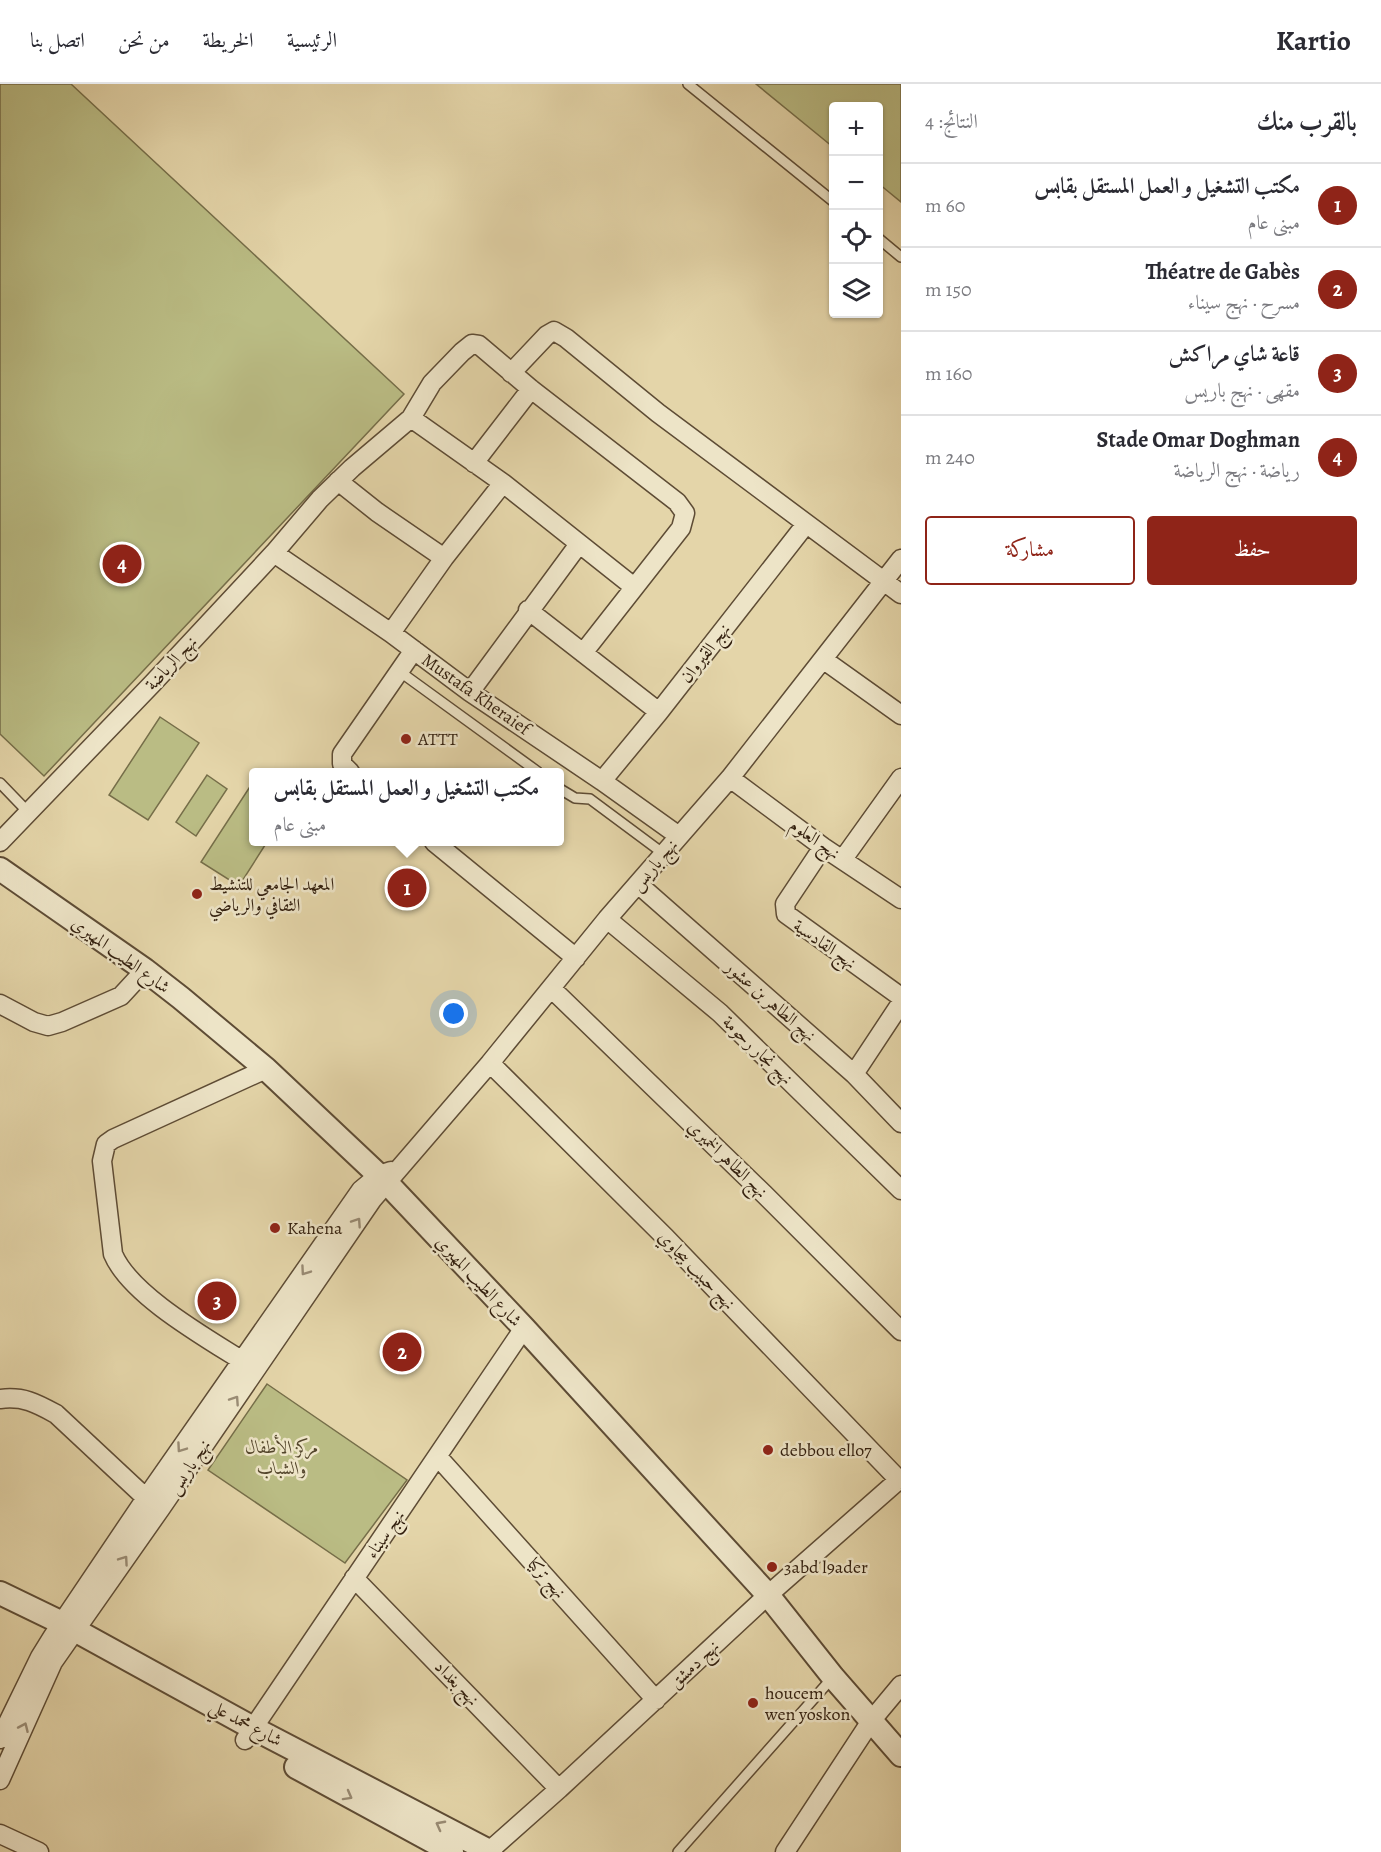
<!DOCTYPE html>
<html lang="ar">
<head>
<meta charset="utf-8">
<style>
	body { margin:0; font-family:Alegreya,Amiri,serif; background:#f2f2f3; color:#2b2b33; direction:rtl }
	.controls { position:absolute; right:18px; top:18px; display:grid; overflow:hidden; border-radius:6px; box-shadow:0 2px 4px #0004 }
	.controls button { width:54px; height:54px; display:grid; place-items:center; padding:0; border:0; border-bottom:2px solid #e1e1e2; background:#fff; color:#2b2b33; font:30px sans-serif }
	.you { position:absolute; left:454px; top:930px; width:21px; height:21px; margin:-15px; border:4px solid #fff; border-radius:50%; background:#1a73e8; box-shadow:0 0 0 9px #1a73e833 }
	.badge { display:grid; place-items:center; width:39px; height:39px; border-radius:50%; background:#8f2418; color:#fff; font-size:20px; font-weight:700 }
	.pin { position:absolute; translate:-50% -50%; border:3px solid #fff; box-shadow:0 2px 6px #0006 }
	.popup { position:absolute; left:249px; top:684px; width:315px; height:78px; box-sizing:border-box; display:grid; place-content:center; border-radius:6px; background:#fff; filter:drop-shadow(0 2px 4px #0005); font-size:20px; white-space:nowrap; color:#7c7c81 }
	.popup b { font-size:22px; color:#2b2b33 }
	.popup::after { content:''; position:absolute; left:50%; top:100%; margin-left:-12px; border:12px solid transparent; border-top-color:#fff }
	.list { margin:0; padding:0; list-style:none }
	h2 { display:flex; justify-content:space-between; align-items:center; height:78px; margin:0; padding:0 24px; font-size:26px }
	h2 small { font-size:20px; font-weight:400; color:#7c7c81 }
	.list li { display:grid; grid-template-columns:39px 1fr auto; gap:18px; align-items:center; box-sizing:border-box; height:84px; padding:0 24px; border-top:2px solid #e1e1e2 }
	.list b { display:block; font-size:22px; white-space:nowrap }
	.list p { margin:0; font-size:20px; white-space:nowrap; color:#7c7c81 }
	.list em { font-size:20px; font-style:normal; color:#7c7c81 }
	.actions { display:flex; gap:12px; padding:18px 24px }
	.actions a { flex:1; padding:14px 0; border:2px solid #8f2418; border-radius:6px; text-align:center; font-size:21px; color:#8f2418 }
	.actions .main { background:#8f2418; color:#fff }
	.icon { flex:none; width:33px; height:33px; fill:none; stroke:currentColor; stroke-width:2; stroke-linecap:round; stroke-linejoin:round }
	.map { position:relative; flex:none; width:901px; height:1768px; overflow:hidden; direction:ltr }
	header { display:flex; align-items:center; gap:36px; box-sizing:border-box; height:84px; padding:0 30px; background:#fff; border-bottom:2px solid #e1e1e2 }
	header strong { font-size:28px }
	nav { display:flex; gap:33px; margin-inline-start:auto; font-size:21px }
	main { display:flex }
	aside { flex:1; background:#fff }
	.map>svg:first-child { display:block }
	.green { fill:#babc84; stroke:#766e49; stroke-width:1.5 }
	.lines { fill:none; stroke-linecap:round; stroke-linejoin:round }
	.service-casing { stroke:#5e4c35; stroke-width:12 }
	.minor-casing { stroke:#5e4c35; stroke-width:21 }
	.tertiary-casing { stroke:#5e4c35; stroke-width:26 }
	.service { stroke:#ede4c7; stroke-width:9 }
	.minor { stroke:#ede4c7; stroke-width:18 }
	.tertiary { stroke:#ede4c7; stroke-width:22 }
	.oneway { stroke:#998b74 }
	.poi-dot { fill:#8f2418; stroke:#ede4c7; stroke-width:2 }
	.labels { text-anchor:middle; stroke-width:5; stroke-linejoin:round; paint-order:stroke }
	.street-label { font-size:18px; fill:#321f0e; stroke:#ede4c7 }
	.poi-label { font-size:18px; fill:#321f0e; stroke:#ede4c7; text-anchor:start }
	.park-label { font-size:18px; font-style:italic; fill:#54462c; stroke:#ede4c7 }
</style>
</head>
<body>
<header>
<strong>Kartio</strong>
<nav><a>الرئيسية</a><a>الخريطة</a><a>من نحن</a><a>اتصل بنا</a></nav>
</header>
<main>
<aside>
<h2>بالقرب منك<small>النتائج: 4</small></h2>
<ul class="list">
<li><span class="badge">1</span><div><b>مكتب التشغيل و العمل المستقل بقابس</b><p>مبنى عام</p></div><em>60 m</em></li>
<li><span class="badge">2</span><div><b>Théatre de Gabès</b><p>مسرح · نهج سيناء</p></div><em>150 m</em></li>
<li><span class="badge">3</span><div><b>قاعة شاي مراكش</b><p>مقهى · نهج باريس</p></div><em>160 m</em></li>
<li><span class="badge">4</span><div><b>Stade Omar Doghman</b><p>رياضة · نهج الرياضة</p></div><em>240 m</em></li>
</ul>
<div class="actions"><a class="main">حفظ</a><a>مشاركة</a></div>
</aside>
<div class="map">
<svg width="901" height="1768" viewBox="0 0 901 1768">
	<rect width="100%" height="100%" fill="#e4d5a9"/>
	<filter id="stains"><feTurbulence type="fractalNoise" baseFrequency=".00333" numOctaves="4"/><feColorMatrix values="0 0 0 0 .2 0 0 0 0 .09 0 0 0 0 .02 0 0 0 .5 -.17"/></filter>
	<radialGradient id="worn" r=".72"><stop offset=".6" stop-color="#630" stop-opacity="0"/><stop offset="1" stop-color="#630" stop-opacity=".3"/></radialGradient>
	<path class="green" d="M 0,0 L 71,0 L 404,310 L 44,692 L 0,650 Z
		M 756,0 L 901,0 L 901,118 L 879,100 L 878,22 L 834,22 L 833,63 Z
		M 160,633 L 199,659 L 148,736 L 109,711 Z
		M 207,691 L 227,705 L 196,752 L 176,738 Z
		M 253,698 L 254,758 L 267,758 L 239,802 L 201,778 Z
		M 267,1300 L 407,1396 L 345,1479 L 208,1386 Z"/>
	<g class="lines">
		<g class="service-casing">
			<path id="service" d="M 688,0 L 834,118
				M 878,154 L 901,173
				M 399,587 L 538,688
				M 0,699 L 28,728
				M 560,705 L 575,714 L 590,715 L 664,770
				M 678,1768 L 833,1593"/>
		</g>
		<g class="minor-casing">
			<path id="minor" d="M 511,289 L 547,251 L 554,247 L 566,254 L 658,329 L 901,510
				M 411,334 L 503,399 L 634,503
				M 474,379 L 531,305
				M 338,397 L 377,428 L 444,474
				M 274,469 L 391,549 L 470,608 L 602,697 L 679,752
				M 528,526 L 659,628
				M 391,549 L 444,474 L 503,399
				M 824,576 L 901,631
				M 470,608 L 579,460
				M 350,688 L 342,680 L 342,670 L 414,566
				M 730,694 L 823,763 L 901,815
				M 602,697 L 659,628 L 806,440
				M 0,758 L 153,599 L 274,469 L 320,415 L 352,384 L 411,334 L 432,299 L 462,268 L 472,260 L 479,261 L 531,305 L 677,418 L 685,429 L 681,444 L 583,569
				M 434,758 L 576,874
				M 823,763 L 785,820 L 786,830 L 901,913
				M 843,775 L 901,694
				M 638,800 L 854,990 L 901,1039
				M 607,835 L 720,929 L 901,1106
				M 552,905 L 764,1110 L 901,1247
				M 0,920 L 34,938 L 48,942 L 62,938 L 121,912 L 145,886
				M 490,979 L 665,1153 L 899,1396
				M 854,990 L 901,919
				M 252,1283 C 212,1257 131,1213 113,1170 L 102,1077 L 106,1060 L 113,1055 L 266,985
				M 0,1315 C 23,1312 36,1319 56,1330 L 146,1414 L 155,1420
				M 438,1373 L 656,1616
				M 354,1494 L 559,1705
				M 0,1655 L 40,1573 L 53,1552 L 146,1414 L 361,1106 L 379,1091 L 391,1087
				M 245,1656 L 524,1244
				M 0,1696 L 53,1578 L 161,1424 L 372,1116 L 490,979 L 607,835 L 730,694 L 901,475
				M 0,1750 L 39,1768
				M 488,1768 L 559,1705 L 768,1511 L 901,1394
				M 785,1768 L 871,1637 L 901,1601"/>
		</g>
		<g class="tertiary-casing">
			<path id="tertiary" d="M 0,785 L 145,886 L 181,914 L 266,985 L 387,1099 L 524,1244 L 768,1511 L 833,1593 L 901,1671
				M 0,1509 L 62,1539 L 253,1644 L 491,1768
				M 296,1683 L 452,1768"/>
		</g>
		<use href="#service" class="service"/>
		<use href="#minor" class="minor"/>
		<use href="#tertiary" class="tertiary"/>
	</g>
	<defs><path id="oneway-chevron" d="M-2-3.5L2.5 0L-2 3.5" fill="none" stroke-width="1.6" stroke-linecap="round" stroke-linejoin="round" transform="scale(1.5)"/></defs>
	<g class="oneway">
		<use href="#oneway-chevron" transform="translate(357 1138) rotate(-56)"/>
		<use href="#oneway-chevron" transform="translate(305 1187) rotate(125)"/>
		<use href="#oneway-chevron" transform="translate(235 1316) rotate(-56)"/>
		<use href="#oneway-chevron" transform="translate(181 1364) rotate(125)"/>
		<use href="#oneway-chevron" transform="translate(124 1476) rotate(-55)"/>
		<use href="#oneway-chevron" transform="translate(24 1643) rotate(-66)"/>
		<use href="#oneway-chevron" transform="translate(348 1712) rotate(29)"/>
		<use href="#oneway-chevron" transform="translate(440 1741) rotate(-152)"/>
	</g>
	<g class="poi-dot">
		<circle cx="406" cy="655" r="6"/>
		<circle cx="197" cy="810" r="6"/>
		<circle cx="275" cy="1144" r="6"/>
		<circle cx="768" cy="1366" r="6"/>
		<circle cx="772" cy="1483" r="6"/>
		<circle cx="753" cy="1619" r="6"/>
	</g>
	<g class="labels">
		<g class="street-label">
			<text transform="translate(705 569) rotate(-52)" y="6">نهج القيروان</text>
			<text transform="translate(171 579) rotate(-47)" y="6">نهج الرياضة</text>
			<text transform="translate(476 610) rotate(35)" y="6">Mustafa Kheraief</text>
			<text transform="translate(815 755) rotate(35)" y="6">نهج العلوم</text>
			<text transform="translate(654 781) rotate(-49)" y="6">نهج باريس</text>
			<text transform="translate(825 860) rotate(35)" y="6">نهج القادسية</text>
			<text transform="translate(121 871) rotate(36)" y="6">شارع الطيب المهيري</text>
			<text transform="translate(771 917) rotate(41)" y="6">نهج الطاهر بن عشور</text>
			<text transform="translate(758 966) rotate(44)" y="6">نهج نجار رحومة</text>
			<text transform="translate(728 1075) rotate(44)" y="6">نهج الطاهر الخميري</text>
			<text transform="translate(697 1186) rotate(46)" y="6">نهج حبيب بيجاوي</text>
			<text transform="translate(479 1197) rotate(47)" y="6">شارع الطيب المهيري</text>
			<text transform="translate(189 1383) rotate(-56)" y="6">نهج باريس</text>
			<text transform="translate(385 1450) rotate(-55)" y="6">نهج سيناء</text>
			<text transform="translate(547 1494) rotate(48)" y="6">نهج تركيا</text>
			<text transform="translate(694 1580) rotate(-43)" y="6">نهج دمشق</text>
			<text transform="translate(457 1599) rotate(46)" y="6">نهج بغداد</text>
			<text transform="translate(246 1639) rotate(28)" y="6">شارع محمد علي</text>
		</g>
		<g class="poi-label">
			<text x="418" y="661">ATTT</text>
			<text x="209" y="806">المعهد الجامعي للتنشيط<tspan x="209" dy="21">الثقافي والرياضي</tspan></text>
			<text x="287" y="1150">Kahena</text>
			<text x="780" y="1372">debbou ello7</text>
			<text x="784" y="1489">3abd l9ader</text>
			<text x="765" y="1615">houcem<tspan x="765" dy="21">wen yoskon</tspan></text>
		</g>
		<g class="park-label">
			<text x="282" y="1369">مركز الأطفال<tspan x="282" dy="21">والشباب</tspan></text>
		</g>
	</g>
	<rect width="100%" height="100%" filter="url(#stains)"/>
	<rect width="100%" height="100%" fill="url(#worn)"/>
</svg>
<div class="controls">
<button>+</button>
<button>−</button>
<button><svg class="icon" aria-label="locate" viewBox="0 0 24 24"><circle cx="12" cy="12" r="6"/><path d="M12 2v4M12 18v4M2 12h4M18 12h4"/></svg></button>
<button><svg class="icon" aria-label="layers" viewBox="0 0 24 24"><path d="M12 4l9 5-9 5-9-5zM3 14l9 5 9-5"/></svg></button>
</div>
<div class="you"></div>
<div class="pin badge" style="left:407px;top:804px">1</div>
<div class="popup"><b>مكتب التشغيل و العمل المستقل بقابس</b>مبنى عام</div>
<div class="pin badge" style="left:402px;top:1268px">2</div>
<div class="pin badge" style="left:217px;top:1217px">3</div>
<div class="pin badge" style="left:122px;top:480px">4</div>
</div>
</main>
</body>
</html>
